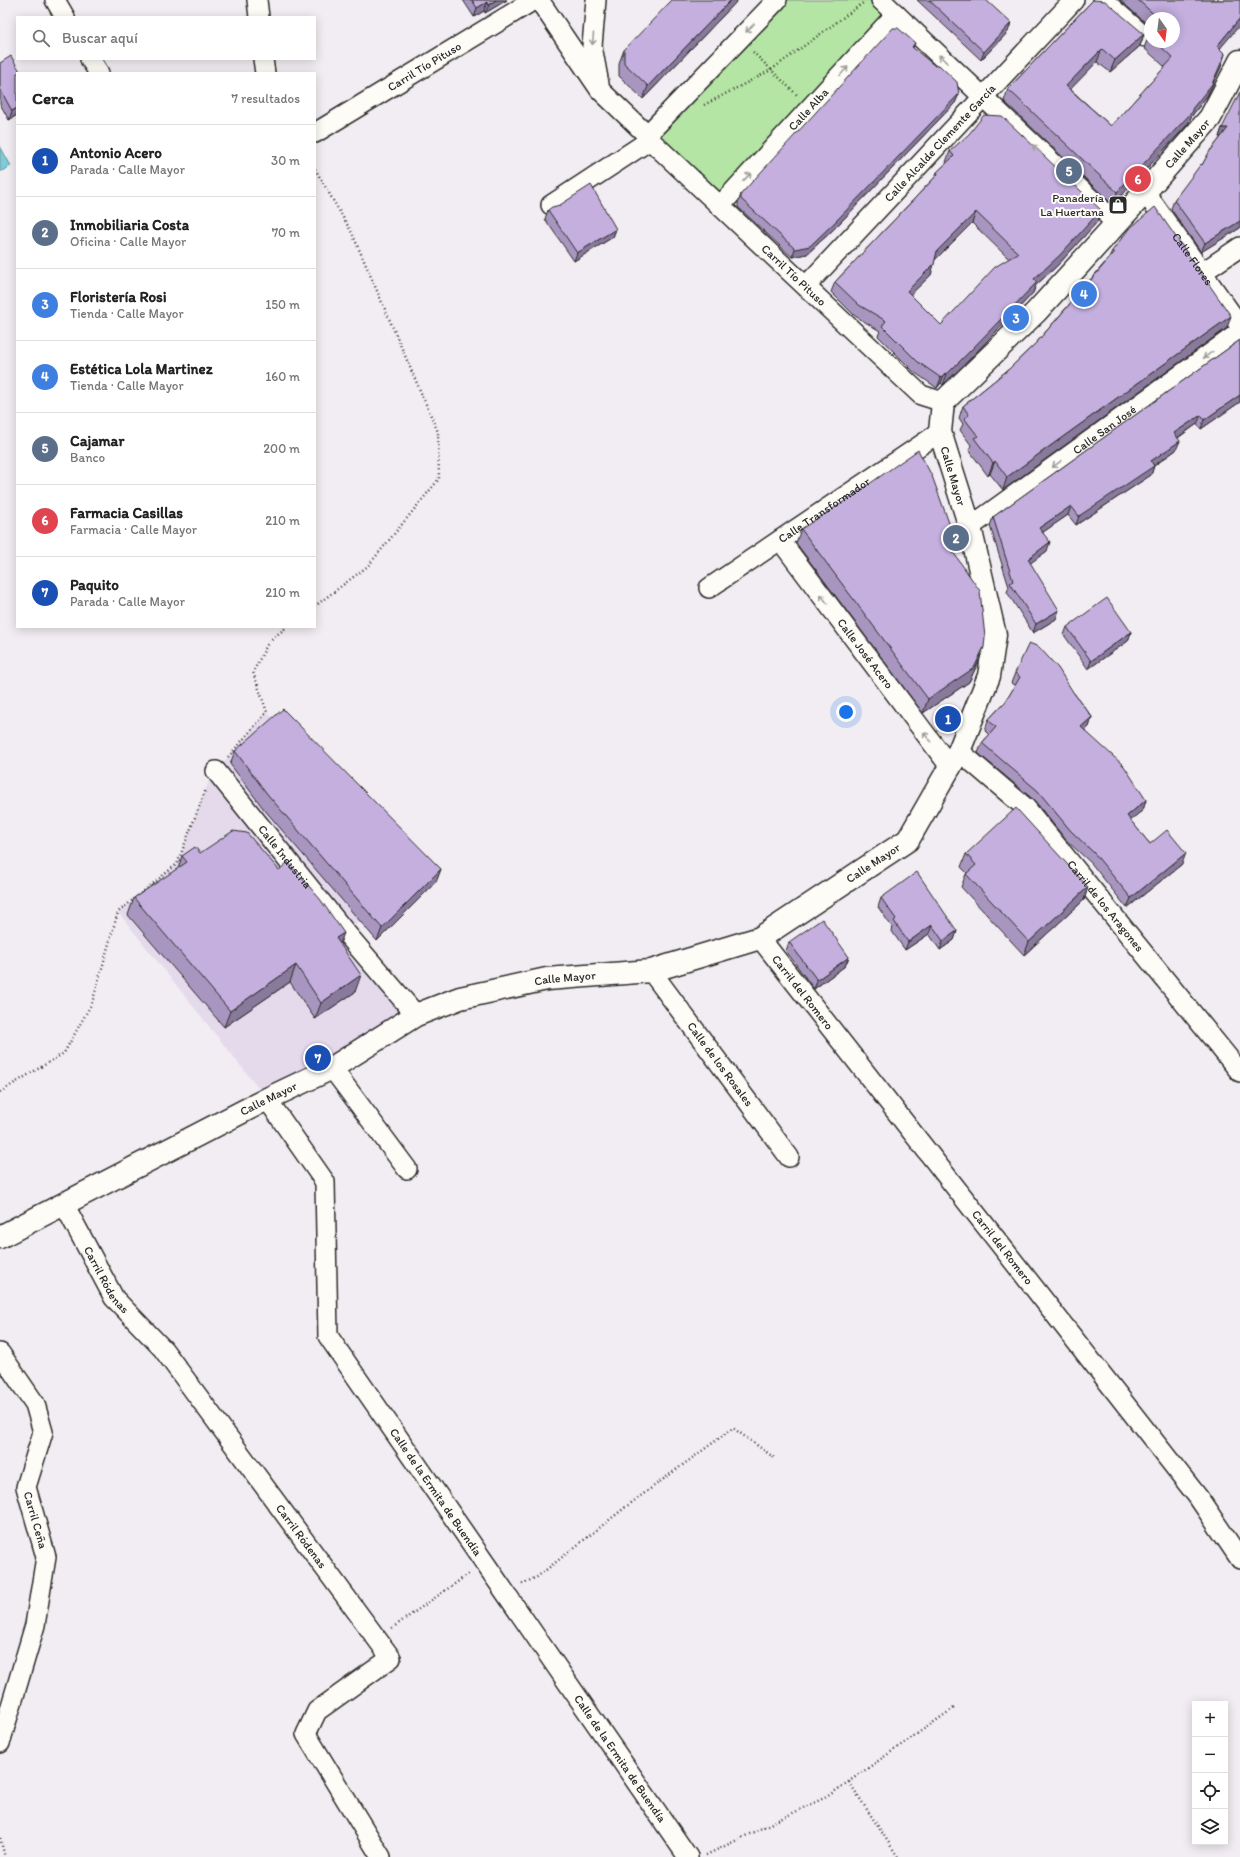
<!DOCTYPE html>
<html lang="es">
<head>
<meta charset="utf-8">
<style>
	body { margin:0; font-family:Itim,sans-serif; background:#f6f6f6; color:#222 }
	.controls { position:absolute; right:12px; bottom:12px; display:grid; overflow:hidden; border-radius:0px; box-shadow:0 2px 10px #0003 }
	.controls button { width:36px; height:36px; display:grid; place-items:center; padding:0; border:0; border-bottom:1px solid #e0e0e0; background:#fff; color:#222; font:20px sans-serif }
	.compass { position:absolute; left:1144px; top:12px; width:36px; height:36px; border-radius:50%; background:#fff; box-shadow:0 2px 10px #0003; rotate:166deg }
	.you { position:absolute; left:846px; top:712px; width:14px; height:14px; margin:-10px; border:3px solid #fff; border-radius:50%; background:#1a73e8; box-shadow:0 0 0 6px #1a73e833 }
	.badge { display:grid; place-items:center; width:26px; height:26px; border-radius:50%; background:#2b2b2b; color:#fff; font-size:13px; font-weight:700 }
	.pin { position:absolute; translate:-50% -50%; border:2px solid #fff; box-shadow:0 1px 4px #0006 }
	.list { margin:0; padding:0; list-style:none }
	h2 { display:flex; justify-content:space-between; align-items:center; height:52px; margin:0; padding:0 16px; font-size:17px }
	h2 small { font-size:13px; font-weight:400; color:#767676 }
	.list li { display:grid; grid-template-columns:26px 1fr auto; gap:12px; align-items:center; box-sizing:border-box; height:72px; padding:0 16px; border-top:1px solid #e0e0e0 }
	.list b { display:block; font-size:15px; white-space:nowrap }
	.list p { margin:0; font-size:13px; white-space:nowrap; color:#767676 }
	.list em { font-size:13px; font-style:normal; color:#767676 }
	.icon { flex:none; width:22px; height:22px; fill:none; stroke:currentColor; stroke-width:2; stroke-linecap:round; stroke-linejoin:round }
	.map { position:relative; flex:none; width:1240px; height:1857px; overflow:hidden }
	.search { position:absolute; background:#fff; box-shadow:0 2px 10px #0003; left:16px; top:16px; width:300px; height:44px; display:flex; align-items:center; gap:10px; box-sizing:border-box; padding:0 14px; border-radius:0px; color:#767676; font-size:15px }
	.panel { position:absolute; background:#fff; box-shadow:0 2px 10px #0003; left:16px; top:72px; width:300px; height:556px; border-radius:0px }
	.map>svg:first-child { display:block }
	.built { fill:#e4daec }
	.green { fill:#b5e5a4; stroke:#708868 }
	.water { fill:#7dccd9; stroke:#5c8c93 }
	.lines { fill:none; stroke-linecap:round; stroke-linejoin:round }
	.minor-casing { stroke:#2b2b2b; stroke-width:22 }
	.tertiary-casing { stroke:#2b2b2b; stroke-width:25 }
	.path { stroke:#2b2b2b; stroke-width:2.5; stroke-dasharray:1 3; stroke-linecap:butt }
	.minor { stroke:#fdfcf7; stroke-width:19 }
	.tertiary { stroke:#fdfcf7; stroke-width:22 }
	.wall { fill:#a996c0; stroke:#2b2b2b; fill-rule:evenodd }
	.shaded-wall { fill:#897a9c; stroke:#2b2b2b }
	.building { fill:#c4afdf; stroke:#2b2b2b; fill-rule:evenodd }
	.oneway { stroke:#9e9e9b }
	.labels { text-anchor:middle; stroke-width:4; stroke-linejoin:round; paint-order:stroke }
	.street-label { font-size:12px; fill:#2b2b2b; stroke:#fdfcf7 }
	.poi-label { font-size:12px; fill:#2b2b2b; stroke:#fdfcf7; text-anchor:end }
</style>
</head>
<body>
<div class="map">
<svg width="1240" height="1857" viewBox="0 0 1240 1857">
	<rect width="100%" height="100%" fill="#f2edf2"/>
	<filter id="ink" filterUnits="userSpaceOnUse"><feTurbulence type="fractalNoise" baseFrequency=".025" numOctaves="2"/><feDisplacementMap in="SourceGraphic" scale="8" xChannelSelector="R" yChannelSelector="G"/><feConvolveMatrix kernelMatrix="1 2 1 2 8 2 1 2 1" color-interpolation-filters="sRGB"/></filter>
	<g filter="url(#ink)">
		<path class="built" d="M 267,712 L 418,865 L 346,933 L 416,1015 L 267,1099 L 118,912 L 177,864 L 210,778 Z"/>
		<path class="green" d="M 779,0 L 881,0 L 895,13 L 720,204 L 648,134 Z"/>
		<path class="water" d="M 0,146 L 11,166 L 0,172 Z"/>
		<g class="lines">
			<g class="minor-casing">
				<g id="minor">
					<path d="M 55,0 L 65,17"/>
					<path d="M 257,0 L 259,17"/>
					<path id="s1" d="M 539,0 L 600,90 L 647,135 L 650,140 L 921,395 L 943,402"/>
					<path d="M 596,0 L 592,46 L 599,84"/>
					<path d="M 881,0 L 1116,223"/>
					<path d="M 1103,0 L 1145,37"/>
					<path d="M 90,59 L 99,73"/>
					<path d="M 263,59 L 265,73"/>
					<path id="s2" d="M 315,133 L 534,0"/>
					<path d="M 647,135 L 777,0"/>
					<path id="s3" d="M 1145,192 L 1240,326"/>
					<path d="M 551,205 L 650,140"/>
					<path id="s4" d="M 720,206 L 896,14"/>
					<path d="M 1203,272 L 1240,247"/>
					<path id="s5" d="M 806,286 L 1074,0"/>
					<path id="s6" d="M 970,527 L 1240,332"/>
					<path id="s7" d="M 780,540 L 951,768"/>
					<path id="s8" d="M 709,588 L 940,432"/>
					<path id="s9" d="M 959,751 L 1026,808 L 1240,1072"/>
					<path id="s10" d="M 216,771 L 346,933 L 416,1015"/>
					<path id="s11" d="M 760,938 L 1198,1497 L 1240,1559"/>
					<path id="s12" d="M 651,971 L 789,1157"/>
					<path d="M 332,1068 L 407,1169"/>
					<path id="s13" d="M 267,1099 L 325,1182 L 328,1336 L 688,1857"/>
					<path id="s14" d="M 64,1204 L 114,1298 L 163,1349 L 391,1658 L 317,1711 L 306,1734 L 381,1857"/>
					<path id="s15" d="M 0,1353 L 35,1404 L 43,1432 L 26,1487 L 46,1557 L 35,1625 L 0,1743"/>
				</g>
			</g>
			<g class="tertiary-casing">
				<g id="tertiary">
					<path id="s16" d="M 0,1237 L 267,1099 L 332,1068 L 416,1015 L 460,998 L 547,979 L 651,971 L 760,938 L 908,840 L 959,751 L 989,676 L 995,635 L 970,527 L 940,432 L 943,402 L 1036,312 L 1145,192 L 1210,118 L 1240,61"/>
				</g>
			</g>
			<path class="path" d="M 753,52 L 797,95
				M 704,105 L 771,70 L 863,3
				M 315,169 L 352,233 L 438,432 L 439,479 L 368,566 L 315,606
				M 228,757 L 267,712 L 253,672 L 269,641 L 287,627
				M 0,1092 L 64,1053 L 92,1003 L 118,912 L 177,864 L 206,789
				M 522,1584 L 537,1577 L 627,1506 L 733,1428 L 776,1459
				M 392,1628 L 470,1573
				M 849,1782 L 898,1857
				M 0,1838 L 5,1857
				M 706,1855 L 828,1796 L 954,1708"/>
			<use href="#minor" class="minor"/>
			<use href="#tertiary" class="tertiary"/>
		</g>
		<path class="wall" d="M 463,0 L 507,0 L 485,13 L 484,11 L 474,17 Z
			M 738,0 L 643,99 L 619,76 L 619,63 L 624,50 Z
			M 917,0 L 986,0 L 1008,32 L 981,60 Z
			M 1093,0 L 1144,34 L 1140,46 L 1110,72 L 1097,62 L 1070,89 L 1111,126 L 1165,67 L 1144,48 L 1149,35 L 1150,35 L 1150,42 L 1174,42 L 1174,18 L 1150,18 L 1150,27 L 1120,0 L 1240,0 L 1220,49 L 1221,67 L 1207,96 L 1191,117 L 1188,124 L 1113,205 L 1004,101 L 1008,89 Z
			M 915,43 L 913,48 L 959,94 L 955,103 L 834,229 L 807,254 L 792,257 L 738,207 L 738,203 L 741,194 Z
			M 0,63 L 17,115 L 9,120 L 0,104 Z
			M 1222,128 L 1240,228 L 1201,252 L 1171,209 L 1174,200 L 1202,165 L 1211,150 L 1221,137 L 1219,137 Z
			M 950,151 L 1101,210 L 1098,221 L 1057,266 L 1036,285 L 1033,293 L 968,361 L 943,385 L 941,383 L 937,388 L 914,372 L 878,336 L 880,331 L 855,316 L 831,292 L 835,282 L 935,177 L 937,172 L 947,163 L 946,162 ZM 972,223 L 1009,259 L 941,325 L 910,294 L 931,275 L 935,259 Z
			M 548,210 L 616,229 L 613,237 L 574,261 L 545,219 Z
			M 1112,251 L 1227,328 L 1003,490 L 990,474 L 988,476 L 969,450 L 971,445 L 960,430 L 963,424 L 959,418 L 963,406 L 1009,369 L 1037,342 L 1108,259 Z
			M 1240,340 L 1240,402 L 1201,429 L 1197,424 L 1178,438 L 1176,450 L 1154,466 L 1151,475 L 1076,525 L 1068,515 L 1043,532 L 1047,551 L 1030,563 L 1056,619 L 1033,633 L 1007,592 L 1009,587 L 990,526 L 993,517 Z
			M 801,529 L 954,553 L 979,661 L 969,682 L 923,713 L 796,543 Z
			M 1067,627 L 1131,632 L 1128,641 L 1088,669 L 1064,635 Z
			M 1015,673 L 1073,692 L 1092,717 L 1089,727 L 1085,731 L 1146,800 L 1143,810 L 1130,820 L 1150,844 L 1182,864 L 1127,908 L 1091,863 L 1066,840 L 1035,801 L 978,753 L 982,743 L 989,735 L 985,731 L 988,720 L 1006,701 L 1015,686 L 1011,683 Z
			M 235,751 L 441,869 L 436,882 L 377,941 L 263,808 L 230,764 Z
			M 200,853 L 340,944 L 355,992 L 315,1019 L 290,982 L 224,1027 L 128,915 L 134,898 L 178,869 L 182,856 Z
			M 966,854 L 1088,887 L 1084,900 L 1024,955 L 961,887 L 966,874 L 967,873 L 961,867 Z
			M 881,898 L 957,931 L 954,940 L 940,950 L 929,934 L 905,950 L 891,930 L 892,927 L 878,907 Z
			M 789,942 L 849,957 L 845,966 L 814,989 L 786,951 Z"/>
		<path class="shaded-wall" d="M 496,0 L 507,0 L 485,13 L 489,5 Z
			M 731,0 L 738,0 L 643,99 L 648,86 Z
			M 487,2 L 484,11 L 474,17 L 477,8 Z
			M 1240,18 L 1240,25 L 1212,58 L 1217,46 Z
			M 1011,23 L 1008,32 L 981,60 L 984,52 Z
			M 1144,34 L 1140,46 L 1110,72 L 1115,60 Z
			M 1102,49 L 1097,62 L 1062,98 L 1066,86 Z
			M 1225,54 L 1221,67 L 1207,96 L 1191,117 L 1188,124 L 1113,205 L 1117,192 L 1192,109 Z
			M 959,94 L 955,103 L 834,229 L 807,254 L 792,257 L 795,249 Z
			M 17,108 L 17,115 L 9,120 L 12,111 Z
			M 1222,128 L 1228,128 L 1225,137 L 1219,137 Z
			M 1101,210 L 1098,221 L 1057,266 L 1036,285 L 1033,293 L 968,361 L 943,385 L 947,374 L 1034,279 Z
			M 976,212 L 972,223 L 933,262 L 937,251 Z
			M 1240,221 L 1240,228 L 1201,252 L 1205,243 Z
			M 616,229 L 613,237 L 574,261 L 577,253 Z
			M 934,264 L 931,275 L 903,302 L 907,291 Z
			M 1231,316 L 1227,328 L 1003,490 L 1007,477 Z
			M 945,373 L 941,383 L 937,388 L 941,378 Z
			M 1240,395 L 1240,402 L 1201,429 L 1204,420 Z
			M 1201,415 L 1197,424 L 1171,442 L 1174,433 Z
			M 1180,441 L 1176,450 L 1149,469 L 1154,466 L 1151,475 L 1076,525 L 1079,516 L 1151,461 Z
			M 995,461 L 990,474 L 988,476 L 993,463 Z
			M 1071,506 L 1068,515 L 1036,537 L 1039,528 Z
			M 1050,542 L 1047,551 L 1024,568 L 1028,559 Z
			M 957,545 L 952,558 L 951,549 Z
			M 1059,610 L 1056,619 L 1033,633 L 1036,624 Z
			M 1131,632 L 1128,641 L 1088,669 L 1091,661 Z
			M 984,647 L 979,661 L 969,682 L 923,713 L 928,699 Z
			M 1092,717 L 1089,727 L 1078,738 L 1081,727 Z
			M 1146,800 L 1143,810 L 1123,826 L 1127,816 Z
			M 1186,853 L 1182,864 L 1127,908 L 1131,898 Z
			M 441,869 L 436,882 L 377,941 L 382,928 Z
			M 1088,887 L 1084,900 L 1024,955 L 1029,942 Z
			M 932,925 L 929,934 L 905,950 L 908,942 Z
			M 957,931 L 954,940 L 940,950 L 943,941 Z
			M 344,933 L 338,949 L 336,938 Z
			M 849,957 L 845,966 L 814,989 L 817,980 Z
			M 296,965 L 290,982 L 224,1027 L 230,1011 Z
			M 361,975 L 355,992 L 315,1019 L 321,1003 Z"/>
		<path class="building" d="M 472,0 L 496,0 L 489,5 L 487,2 L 477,8 Z
			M 672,0 L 731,0 L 648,86 L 624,63 L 624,50 Z
			M 929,0 L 986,0 L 1011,23 L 984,52 Z
			M 1093,0 L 1105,1 L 1144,34 L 1115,60 L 1102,49 L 1066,86 L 1111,126 L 1173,58 L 1156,42 L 1174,42 L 1174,18 L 1158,18 L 1138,0 L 1240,0 L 1240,18 L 1217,46 L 1225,54 L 1212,84 L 1192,109 L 1193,111 L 1117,192 L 1008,89 Z
			M 893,28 L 898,28 L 915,43 L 912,47 L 935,66 L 939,65 L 957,82 L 959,94 L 837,220 L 810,246 L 795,249 L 741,199 L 741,194 Z
			M 11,56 L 21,73 L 17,73 L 17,108 L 12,111 L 0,89 L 0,63 Z
			M 1240,92 L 1240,221 L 1205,243 L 1174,200 L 1201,164 L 1202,165 L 1211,149 L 1211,150 L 1228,128 L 1222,128 Z
			M 984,115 L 1002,116 L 1101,210 L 1060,255 L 1034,279 L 1037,282 L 971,350 L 947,374 L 945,373 L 941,378 L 918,362 L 882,326 L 886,321 L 859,305 L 835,282 L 938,174 L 937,172 L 954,156 L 950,151 L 969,134 ZM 976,212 L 1018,253 L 995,267 L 941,325 L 907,291 L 934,264 L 937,251 Z
			M 591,185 L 616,229 L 577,253 L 548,210 L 552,207 L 560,205 Z
			M 1155,207 L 1231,316 L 1007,477 L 995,461 L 993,463 L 974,438 L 978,436 L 964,418 L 969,415 L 963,406 L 1009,369 L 1037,342 L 1114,253 L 1112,251 L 1128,230 Z
			M 1240,340 L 1240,395 L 1204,420 L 1201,415 L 1174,433 L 1180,441 L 1151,461 L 1154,466 L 1079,516 L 1071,506 L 1039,528 L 1050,542 L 1028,559 L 1059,610 L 1036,624 L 1010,583 L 1013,581 L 993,517 Z
			M 918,450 L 932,476 L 957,545 L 951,549 L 980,591 L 985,637 L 984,647 L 974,668 L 928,699 L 801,529 L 839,505 Z
			M 1107,598 L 1131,632 L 1091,661 L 1067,627 Z
			M 1029,643 L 1039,647 L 1058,668 L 1073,692 L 1092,717 L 1081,727 L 1124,766 L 1146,800 L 1127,816 L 1150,844 L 1167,830 L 1186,853 L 1131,898 L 1094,853 L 1070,830 L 1038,791 L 982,743 L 996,727 L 988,720 L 1006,701 L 1020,677 L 1015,673 Z
			M 283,709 L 441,869 L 382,928 L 268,795 L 235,751 Z
			M 1016,808 L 1088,887 L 1029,942 L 966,874 L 976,865 L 966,854 Z
			M 233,831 L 247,833 L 279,870 L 288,862 L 320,899 L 344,933 L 336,938 L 361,975 L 321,1003 L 296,965 L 230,1011 L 134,898 L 187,862 L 182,856 L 195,847 L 200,853 Z
			M 917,872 L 957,931 L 943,941 L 932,925 L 908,942 L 894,921 L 896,919 L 881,898 Z
			M 822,919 L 849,957 L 817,980 L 789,942 Z"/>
		<defs><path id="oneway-shaft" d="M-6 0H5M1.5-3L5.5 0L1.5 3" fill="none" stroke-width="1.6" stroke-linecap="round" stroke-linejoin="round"/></defs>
		<g class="oneway">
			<use href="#oneway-shaft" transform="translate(750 28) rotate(134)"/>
			<use href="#oneway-shaft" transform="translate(593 39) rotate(95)"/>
			<use href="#oneway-shaft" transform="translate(943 59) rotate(-136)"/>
			<use href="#oneway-shaft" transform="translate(844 71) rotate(-48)"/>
			<use href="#oneway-shaft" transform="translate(1037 149) rotate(-137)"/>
			<use href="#oneway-shaft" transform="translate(747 177) rotate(-47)"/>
			<use href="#oneway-shaft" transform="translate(1208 355) rotate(144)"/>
			<use href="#oneway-shaft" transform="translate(1057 464) rotate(144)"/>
			<use href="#oneway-shaft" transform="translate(824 599) rotate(-127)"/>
			<use href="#oneway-shaft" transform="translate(927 737) rotate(-127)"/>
		</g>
	</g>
	<defs>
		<g id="shop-square" transform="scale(1)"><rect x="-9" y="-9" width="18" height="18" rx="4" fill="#2b2b2b" stroke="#fdfcf7"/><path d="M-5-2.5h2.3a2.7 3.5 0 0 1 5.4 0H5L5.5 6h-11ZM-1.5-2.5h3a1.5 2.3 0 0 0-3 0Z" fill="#fff"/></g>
	</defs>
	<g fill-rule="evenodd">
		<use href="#shop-square" x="1118" y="205"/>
	</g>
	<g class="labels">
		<g class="street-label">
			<text dy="4" stroke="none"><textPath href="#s2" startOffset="128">Carril Tío Pituso</textPath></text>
			<text dy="4" stroke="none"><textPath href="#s4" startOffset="131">Calle Alba</textPath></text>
			<text dy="4" stroke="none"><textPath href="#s5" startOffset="196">Calle Alcalde Clemente García</textPath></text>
			<text dy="4" stroke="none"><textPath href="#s16" startOffset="1825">Calle Mayor</textPath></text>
			<text dy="4" stroke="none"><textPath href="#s3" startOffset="82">Calle Flores</textPath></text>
			<text dy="4" stroke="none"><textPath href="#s1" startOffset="377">Carril Tío Pituso</textPath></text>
			<text dy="4" stroke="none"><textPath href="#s6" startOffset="166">Calle San José</textPath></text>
			<text transform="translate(953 476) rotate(73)" y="4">Calle Mayor</text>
			<text dy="4" stroke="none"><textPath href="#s8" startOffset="139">Calle Transformador</textPath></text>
			<text dy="4" stroke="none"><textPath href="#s7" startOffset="142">Calle José Acero</textPath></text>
			<text dy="4" stroke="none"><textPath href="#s10" startOffset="110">Calle Industria</textPath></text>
			<text dy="4" stroke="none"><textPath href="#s16" startOffset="962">Calle Mayor</textPath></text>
			<text dy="4" stroke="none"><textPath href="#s9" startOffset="214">Carril de los Aragones</textPath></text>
			<text dy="4" stroke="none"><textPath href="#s16" startOffset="626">Calle Mayor</textPath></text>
			<text dy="4" stroke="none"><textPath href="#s11" startOffset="69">Carril del Romero</textPath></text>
			<text dy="4" stroke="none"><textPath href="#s12" startOffset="116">Calle de los Rosales</textPath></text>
			<text dy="4" stroke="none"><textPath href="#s16" startOffset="302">Calle Mayor</textPath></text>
			<text dy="4" stroke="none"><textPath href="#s11" startOffset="393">Carril del Romero</textPath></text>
			<text dy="4" stroke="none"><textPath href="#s14" startOffset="87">Carril Ródenas</textPath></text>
			<text dy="4" stroke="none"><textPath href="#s13" startOffset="445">Calle de la Ermita de Buendía</textPath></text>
			<text dy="4" stroke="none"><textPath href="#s15" startOffset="183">Carril Ceña</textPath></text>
			<text dy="4" stroke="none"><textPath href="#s14" startOffset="410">Carril Ródenas</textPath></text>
			<text dy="4" stroke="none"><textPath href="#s13" startOffset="769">Calle de la Ermita de Buendía</textPath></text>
		</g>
		<g class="poi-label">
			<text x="1104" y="202">Panadería<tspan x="1104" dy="14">La Huertana</tspan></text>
		</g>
	</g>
</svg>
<div class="controls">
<button>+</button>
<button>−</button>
<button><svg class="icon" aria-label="locate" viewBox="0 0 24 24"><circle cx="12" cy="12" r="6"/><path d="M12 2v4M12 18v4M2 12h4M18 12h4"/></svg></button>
<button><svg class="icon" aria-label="layers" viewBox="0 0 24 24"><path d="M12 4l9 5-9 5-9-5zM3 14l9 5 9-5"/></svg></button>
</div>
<svg class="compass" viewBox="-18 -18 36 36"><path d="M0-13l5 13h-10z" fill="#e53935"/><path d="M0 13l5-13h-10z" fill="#767676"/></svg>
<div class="you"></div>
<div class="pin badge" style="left:948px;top:719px;background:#1a4fb4">1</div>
<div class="pin badge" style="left:956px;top:538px;background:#5c6f8a">2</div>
<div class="pin badge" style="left:1016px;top:318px;background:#3f7fe0">3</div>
<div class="pin badge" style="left:1084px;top:294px;background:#3f7fe0">4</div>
<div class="pin badge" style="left:1069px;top:171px;background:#5c6f8a">5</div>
<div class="pin badge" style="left:1138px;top:179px;background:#e0444e">6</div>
<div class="pin badge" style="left:318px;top:1058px;background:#1a4fb4">7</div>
<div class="search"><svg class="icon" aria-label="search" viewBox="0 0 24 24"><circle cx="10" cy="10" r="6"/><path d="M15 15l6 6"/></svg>Buscar aquí</div>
<section class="panel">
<h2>Cerca<small>7 resultados</small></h2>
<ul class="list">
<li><span class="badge" style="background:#1a4fb4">1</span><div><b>Antonio Acero</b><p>Parada · Calle Mayor</p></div><em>30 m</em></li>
<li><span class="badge" style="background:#5c6f8a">2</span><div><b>Inmobiliaria Costa</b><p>Oficina · Calle Mayor</p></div><em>70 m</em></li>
<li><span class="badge" style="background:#3f7fe0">3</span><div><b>Floristería Rosi</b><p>Tienda · Calle Mayor</p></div><em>150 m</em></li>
<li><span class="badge" style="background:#3f7fe0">4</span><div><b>Estética Lola Martinez</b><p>Tienda · Calle Mayor</p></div><em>160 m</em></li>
<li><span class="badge" style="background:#5c6f8a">5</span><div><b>Cajamar</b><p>Banco</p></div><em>200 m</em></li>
<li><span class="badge" style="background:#e0444e">6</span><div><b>Farmacia Casillas</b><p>Farmacia · Calle Mayor</p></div><em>210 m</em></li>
<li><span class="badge" style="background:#1a4fb4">7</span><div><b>Paquito</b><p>Parada · Calle Mayor</p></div><em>210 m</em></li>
</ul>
</section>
</div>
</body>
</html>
